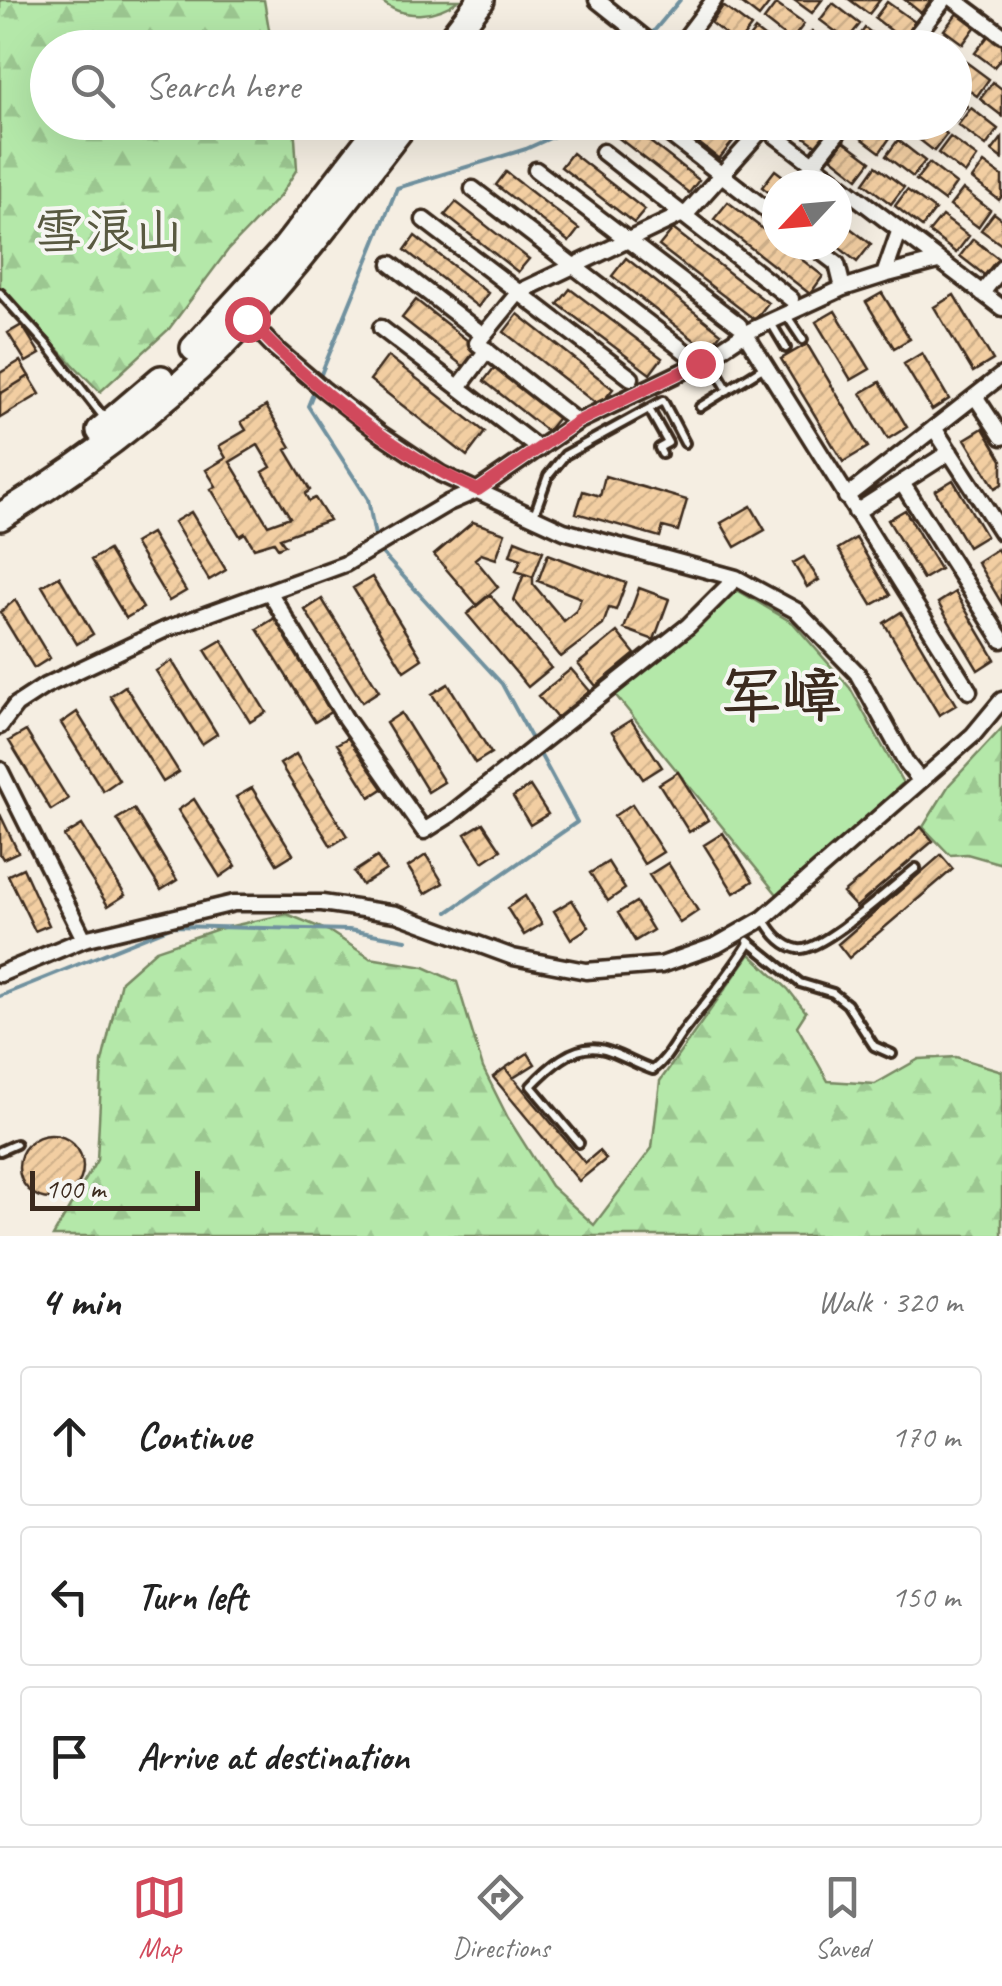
<!DOCTYPE html>
<html lang="en">
<head>
<meta charset="utf-8">
<style>
	body { margin:0; font-family:Caveat,"LXGW WenKai TC",sans-serif; background:#f6f6f6; color:#222 }
	.compass { position:absolute; left:762px; top:170px; width:90px; height:90px; border-radius:50%; background:#fff; box-shadow:0 10px 40px #0002; rotate:244deg }
	.scale { position:absolute; left:30px; bottom:25px; width:170px; box-sizing:border-box; padding-left:10px; border:5px solid #3b2a1e; border-top:0; font-size:28px; line-height:35px; white-space:nowrap; color:#3b2a1e; -webkit-text-stroke:8px #f6f6f2; paint-order:stroke }
	.stop { position:absolute; width:30px; height:30px; margin:-22px; border:8px solid #d1495b; border-radius:50%; background:#fff }
	.stop.end { background:#d1495b; border-color:#fff; box-shadow:0 2px 10px #0008 }
	.list { margin:0; padding:0; list-style:none }
	h2 { display:flex; justify-content:space-between; align-items:center; height:130px; margin:0; padding:0 40px; font-size:42px }
	h2 small { font-size:32px; font-weight:400; color:#767676 }
	.list li { display:grid; grid-template-columns:65px 1fr auto; gap:30px; align-items:center; box-sizing:border-box; height:140px; margin:0 20px 20px; padding:0 20px; border:2px solid #e0e0e0; border-radius:10px }
	.list b { display:block; font-size:38px; white-space:nowrap }
	.list em { font-size:32px; font-style:normal; color:#767676 }
	.icon { flex:none; width:55px; height:55px; fill:none; stroke:currentColor; stroke-width:2; stroke-linecap:round; stroke-linejoin:round }
	.map { position:relative; flex:none; width:1002px; height:1236px; overflow:hidden }
	.search { position:absolute; background:#fff; box-shadow:0 10px 40px #0002; left:30px; right:30px; top:30px; height:110px; display:flex; align-items:center; gap:25px; box-sizing:border-box; padding:0 35px; border-radius:55px; color:#767676; font-size:38px }
	.sheet { height:610px; background:#fff }
	nav { display:flex; justify-content:space-around; align-items:center; box-sizing:border-box; height:140px; border-top:2px solid #e0e0e0; background:#fff; font-size:28px; color:#767676 }
	nav a { display:grid; justify-items:center; gap:5px }
	nav .on { color:#d1495b }
	.map>svg:first-child { display:block }
	.forest { fill:url(#forest-firs); stroke:#788964; stroke-width:2.5 }
	.park { fill:#b4e8a9; stroke:#788964; stroke-width:2.5 }
	.lines { fill:none; stroke-linecap:round; stroke-linejoin:round }
	.stream { stroke:#70919f; stroke-width:4 }
	.building { fill:url(#building-hatch); stroke:#3b2a1e; stroke-width:2.5; fill-rule:evenodd }
	.lane-casing { stroke:#3b2a1e; stroke-width:14 }
	.street-casing { stroke:#3b2a1e; stroke-width:21 }
	.highway-casing { stroke:#3b2a1e; stroke-width:32 }
	.lane { stroke:#f6f6f2; stroke-width:6 }
	.street { stroke:#f6f6f2; stroke-width:14 }
	.highway { stroke:#f6f6f2; stroke-width:25 }
	.route { stroke:#d1495b; stroke-width:12 }
	.labels { text-anchor:middle; stroke-width:8; stroke-linejoin:round; paint-order:stroke }
	.park-label { font-size:50px; fill:#595a41; stroke:#f6f6f2 }
	.district-label { font-size:60px; font-weight:bold; fill:#3b2a1e; stroke:#f6f6f2 }
</style>
</head>
<body>
<div class="map">
<svg width="1002" height="1236" viewBox="0 0 1002 1236">
	<defs>
		<pattern id="forest-firs" width="22" height="20" patternUnits="userSpaceOnUse" patternTransform="scale(2.5)"><rect width="22" height="20" fill="#b4e8a9"/><path d="M5 1l3.5 6h-7zM16 11l3.5 6h-7z" fill="#9cc791"/></pattern>
		<pattern id="building-hatch" width="6" height="6" patternUnits="userSpaceOnUse" patternTransform="scale(2.5)"><rect width="6" height="6" fill="#f2cea2"/><path d="M-1 1l2-2M0 6l6-6M5 7l2-2" fill="none" stroke="#d0b18b"/></pattern>
	</defs>
	<rect width="100%" height="100%" fill="#f5eee2"/>
	<filter id="ink" filterUnits="userSpaceOnUse"><feTurbulence type="fractalNoise" baseFrequency=".01" numOctaves="2"/><feDisplacementMap in="SourceGraphic" scale="20" xChannelSelector="R" yChannelSelector="G"/><feConvolveMatrix kernelMatrix="1 2 1 2 8 2 1 2 1" color-interpolation-filters="sRGB"/></filter>
	<g filter="url(#ink)">
		<path class="forest" d="M 0,0 L 264,0 L 272,47 L 48,48 L 48,122 L 294,123 L 297,169 L 280,196 L 228,250 L 169,329 L 100,392 L 0,289 Z
			M 1002,728 L 1002,864 L 967,854 L 950,855 L 923,827 L 949,785 Z
			M 287,914 L 329,931 L 370,958 L 424,967 L 457,982 L 483,1068 L 508,1118 L 551,1186 L 594,1225 L 652,1148 L 660,1081 L 750,954 L 788,989 L 806,1012 L 797,1026 L 828,1081 L 875,1084 L 919,1059 L 956,1057 L 1002,1071 L 1002,1236 L 53,1236 L 97,1160 L 102,1062 L 121,981 L 156,950 L 218,929 Z"/>
		<path class="park" d="M 380,0 L 459,0 C 435,17 404,21 380,0 Z
			M 737,590 L 793,623 L 850,688 L 903,783 L 780,898 L 613,692 Z"/>
		<g class="lines">
			<path class="stream" d="M 654,31 L 680,0
				M 640,48 L 642,46
				M 376,541 L 368,499 L 308,406 L 397,188 L 526,149 L 585,122
				M 379,550 L 502,684 L 577,822 L 448,912
				M 0,996 L 173,926 L 349,930 L 406,940"/>
		</g>
		<path class="building" d="M 737,0 L 772,0 L 759,17 Z
			M 794,0 L 822,0 L 812,13 Z
			M 850,0 L 880,0 L 869,14 Z
			M 905,0 L 931,0 L 921,13 Z
			M 887,2 L 915,22 L 902,39 L 875,18 Z
			M 833,3 L 860,24 L 847,40 L 820,20 Z
			M 776,4 L 804,24 L 791,41 L 764,20 Z
			M 723,6 L 751,27 L 738,44 L 711,23 Z
			M 958,12 L 976,26 L 963,44 L 944,30 Z
			M 865,28 L 891,48 L 856,48 L 853,45 Z
			M 755,30 L 778,48 L 742,47 Z
			M 812,31 L 834,48 L 800,48 Z
			M 702,32 L 722,48 L 690,48 Z
			M 929,33 L 947,48 L 918,48 Z
			M 989,35 L 1002,45 L 1002,57 L 994,67 L 975,53 Z
			M 962,59 L 989,79 L 977,96 L 954,80 L 954,68 Z
			M 993,82 L 1002,89 L 1002,116 L 980,99 Z
			M 954,96 L 967,106 L 955,122 L 954,122 Z
			M 971,108 L 998,129 L 986,146 L 958,125 Z
			M 672,122 L 711,122 L 734,140 L 719,159 Z
			M 792,122 L 820,122 L 829,130 L 817,146 L 789,126 Z
			M 859,122 L 876,122 L 892,135 L 880,152 L 852,131 Z
			M 912,122 L 932,122 L 947,134 L 934,151 L 907,130 Z
			M 626,123 L 699,180 L 689,193 L 616,136 Z
			M 950,137 L 977,157 L 965,174 L 938,153 Z
			M 1002,138 L 1002,159 L 992,151 Z
			M 898,140 L 925,161 L 913,177 L 886,156 Z
			M 844,141 L 871,161 L 858,178 L 831,157 Z
			M 572,153 L 645,210 L 634,223 L 561,167 Z
			M 929,163 L 956,184 L 944,201 L 916,180 Z
			M 984,163 L 1002,176 L 1002,196 L 999,200 L 972,179 Z
			M 876,166 L 904,187 L 891,204 L 864,183 Z
			M 775,170 L 795,185 L 777,185 L 777,199 L 762,187 Z
			M 506,172 L 579,229 L 569,242 L 496,185 Z
			M 963,189 L 990,210 L 978,227 L 950,206 Z
			M 907,190 L 935,210 L 922,227 L 895,206 Z
			M 456,202 L 529,259 L 518,272 L 445,215 Z
			M 728,202 L 777,240 L 777,245 L 783,245 L 823,276 L 810,294 L 714,219 Z
			M 994,213 L 1002,219 L 1002,245 L 981,230 Z
			M 942,216 L 969,236 L 956,253 L 929,232 Z
			M 837,218 L 871,244 L 857,262 L 836,245 Z
			M 673,229 L 768,303 L 755,320 L 659,246 Z
			M 415,236 L 488,293 L 478,307 L 405,250 Z
			M 973,239 L 1000,260 L 987,277 L 960,256 Z
			M 626,258 L 721,333 L 707,350 L 612,276 Z
			M 570,289 L 662,358 L 650,374 L 558,304 Z
			M 882,293 L 910,339 L 894,348 L 866,302 Z
			M 954,295 L 993,360 L 973,372 L 934,307 Z
			M 416,300 L 482,352 L 468,370 L 402,318 Z
			M 835,311 L 870,369 L 851,380 L 816,322 Z
			M 518,314 L 613,389 L 599,406 L 504,332 Z
			M 22,325 L 40,354 L 26,362 L 8,333 Z
			M 807,344 L 868,447 L 843,462 L 781,359 Z
			M 922,353 L 949,399 L 932,410 L 904,364 Z
			M 388,356 L 485,432 L 467,456 L 370,380 Z
			M 20,361 L 29,376 L 0,394 L 0,373 Z
			M 497,364 L 561,414 L 547,431 L 484,381 Z
			M 29,376 L 40,394 L 0,418 L 0,394 Z
			M 880,382 L 907,427 L 888,439 L 861,393 Z
			M 266,406 L 291,447 L 286,450 L 310,490 L 305,494 L 309,501 L 315,498 L 329,520 L 280,538 L 285,545 L 278,548 L 274,542 L 254,548 L 245,533 L 240,536 L 211,489 L 216,486 L 206,470 L 226,458 L 219,446 L 246,430 L 241,422 ZM 258,445 L 271,467 L 263,472 L 290,517 L 268,525 L 230,462 Z
			M 983,428 L 1002,460 L 1002,484 L 995,488 L 965,439 Z
			M 605,476 L 687,500 L 678,531 L 663,527 L 660,537 L 576,513 L 583,491 L 600,496 Z
			M 953,480 L 986,536 L 968,547 L 935,491 Z
			M 751,506 L 765,530 L 735,547 L 721,523 Z
			M 905,510 L 940,569 L 923,579 L 888,520 Z
			M 191,512 L 226,570 L 209,580 L 174,522 Z
			M 473,522 L 505,533 L 496,559 L 481,554 L 475,559 L 498,587 L 477,605 L 434,555 Z
			M 151,533 L 186,591 L 169,601 L 134,543 Z
			M 856,538 L 890,595 L 872,605 L 838,549 Z
			M 515,540 L 543,551 L 533,577 L 516,571 L 521,559 L 510,555 Z
			M 997,549 L 1002,557 L 1002,604 L 977,562 Z
			M 108,550 L 143,608 L 126,618 L 91,560 Z
			M 548,554 L 626,583 L 616,610 L 609,608 L 603,625 L 561,657 L 514,600 L 524,574 L 533,577 L 533,584 L 564,621 L 576,611 L 581,598 L 538,581 Z
			M 804,557 L 819,580 L 807,587 L 793,563 Z
			M 59,576 L 93,634 L 77,644 L 42,586 Z
			M 372,577 L 422,659 L 404,671 L 353,588 Z
			M 639,588 L 669,599 L 654,640 L 624,629 Z
			M 955,592 L 995,659 L 978,670 L 938,603 Z
			M 490,595 L 551,668 L 528,687 L 467,614 Z
			M 322,599 L 379,691 L 362,702 L 305,610 Z
			M 15,600 L 50,658 L 34,668 L 0,612 Z
			M 901,612 L 956,705 L 939,715 L 884,623 Z
			M 275,618 L 332,711 L 315,722 L 257,629 Z
			M 617,632 L 635,654 L 596,686 L 578,664 Z
			M 222,640 L 266,712 L 250,722 L 205,650 Z
			M 172,661 L 217,734 L 202,744 L 156,671 Z
			M 571,669 L 590,691 L 557,718 L 538,696 Z
			M 448,684 L 491,753 L 475,763 L 432,694 Z
			M 125,686 L 179,772 L 163,782 L 110,696 Z
			M 77,712 L 119,780 L 103,791 L 61,723 Z
			M 401,713 L 444,782 L 428,792 L 386,723 Z
			M 631,720 L 662,767 L 643,779 L 612,732 Z
			M 26,731 L 68,799 L 51,810 L 9,741 Z
			M 351,736 L 384,788 L 370,797 L 337,744 Z
			M 296,754 L 347,836 L 331,846 L 280,764 Z
			M 678,772 L 708,820 L 689,832 L 659,784 Z
			M 530,786 L 548,814 L 530,825 L 513,797 Z
			M 252,788 L 293,854 L 277,864 L 236,797 Z
			M 194,799 L 236,866 L 220,877 L 178,810 Z
			M 632,804 L 663,852 L 644,864 L 614,816 Z
			M 134,809 L 177,880 L 161,890 L 117,819 Z
			M 0,814 L 18,852 L 3,859 L 0,854 Z
			M 483,823 L 501,850 L 483,862 L 465,834 Z
			M 82,825 L 125,895 L 108,906 L 64,836 Z
			M 921,827 L 933,841 L 856,907 L 843,893 Z
			M 723,833 L 753,881 L 734,893 L 704,845 Z
			M 426,855 L 443,883 L 425,894 L 408,867 Z
			M 941,855 L 953,869 L 849,958 L 838,944 Z
			M 377,857 L 386,870 L 362,885 L 354,872 Z
			M 608,862 L 625,889 L 608,901 L 590,873 Z
			M 668,863 L 698,911 L 680,923 L 649,875 Z
			M 23,868 L 49,925 L 35,931 L 8,875 Z
			M 525,896 L 542,924 L 524,935 L 507,908 Z
			M 572,900 L 589,927 L 571,939 L 554,911 Z
			M 636,902 L 653,930 L 635,941 L 618,913 Z
			M 528,1053 L 535,1064 L 513,1078 L 505,1068 Z
			M 505,1068 L 585,1163 L 599,1151 L 606,1159 L 579,1181 L 493,1077 Z
			M19 1167a32 32 0 1 1 64 0a32 32 0 1 1-64 0Z"/>
		<g class="lines">
			<g class="lane-casing">
				<path id="lane" d="M 0,293 L 48,346 L 105,419
					M 787,316 L 803,340
					M 771,323 L 786,348
					M 709,358 L 728,390
					M 700,407 L 766,366
					M 649,409 L 668,443 L 659,448 L 662,454
					M 534,515 L 548,476 L 565,455 L 663,401 L 685,443
					M 764,918 C 771,931 782,946 798,949 C 821,953 895,884 916,868
					M 748,941 L 800,983 L 833,993 L 847,1004 L 874,1046 L 892,1054
					M 579,1143 L 531,1086 C 548,1068 573,1044 600,1049 C 615,1051 636,1065 653,1070 C 667,1059 672,1047 682,1033 C 705,1003 729,976 749,943
					M 0,1151 L 16,1144"/>
			</g>
			<g class="street-casing">
				<path id="street" d="M 597,0 L 657,48
					M 955,0 L 1002,35
					M 678,48 L 714,0
					M 906,48 L 944,0
					M 654,122 L 777,218
					M 759,123 L 1002,308
					M 603,152 L 791,299
					M 813,164 L 846,122
					M 536,170 L 739,325
					M 473,189 L 700,363
					M 424,220 L 631,378
					M 812,245 L 837,264 L 843,288
					M 391,264 L 483,335
					M 884,275 L 938,261
					M 982,293 L 1002,268
					M 243,315 L 276,349 L 323,389 L 381,434 L 441,474 L 564,531 L 736,578 L 797,611 L 857,673 L 907,764 L 920,780
					M 381,328 L 539,449
					M 745,333 L 969,691
					M 459,387 L 487,350
					M 975,396 L 1002,437
					M 577,422 L 477,343 L 519,292 L 689,211 L 764,127
					M 934,428 L 1002,533
					M 902,483 L 1002,640
					M 846,497 L 1002,375
					M 856,512 L 950,452
					M 270,593 L 345,718 L 424,831 L 451,814 L 688,626 L 736,578
					M 0,726 L 16,705 L 45,686 L 166,629 L 345,564 L 448,503 L 478,490 L 577,422 L 700,363 L 745,333 L 843,288 L 884,275 L 899,232
					M 0,770 L 84,939
					M 0,974 L 84,939 L 234,903 L 322,903 L 396,914 L 513,957 L 586,971 L 661,965 L 717,945 L 764,918 L 973,735 L 1002,700"/>
			</g>
			<g class="highway-casing">
				<path id="highway" d="M 444,48 L 481,0
					M 194,348 L 284,250 L 383,122
					M 100,431 L 161,379
					M 0,517 C 91,461 176,397 248,318 C 305,256 355,188 406,122"/>
			</g>
			<use href="#lane" class="lane"/>
			<use href="#street" class="street"/>
			<use href="#highway" class="highway"/>
		</g>
	</g>
	<g class="lines" filter="url(#ink)">
		<path class="route" d="M 247,319 C 312,387 392,452 478,490 L 577,422 L 700,363"/>
	</g>
	<g class="labels">
		<g class="park-label">
			<text x="109" y="248">雪浪山</text>
		</g>
		<g class="district-label">
			<text x="781" y="716">军嶂</text>
		</g>
	</g>
</svg>
<svg class="compass" viewBox="-18 -18 36 36"><path d="M0-13l5 13h-10z" fill="#e53935"/><path d="M0 13l5-13h-10z" fill="#767676"/></svg>
<div class="scale">100 m</div>
<div class="stop" style="left:247px;top:319px"></div>
<div class="stop end" style="left:700px;top:363px"></div>
<div class="search"><svg class="icon" aria-label="search" viewBox="0 0 24 24"><circle cx="10" cy="10" r="6"/><path d="M15 15l6 6"/></svg>Search here</div>
</div>
<section class="sheet">
<h2>4 min<small>Walk · 320 m</small></h2>
<ul class="list">
<li><svg class="icon" aria-label="ahead" viewBox="0 0 24 24"><path d="M12 20V5M6 11l6-6 6 6"/></svg><div><b>Continue</b></div><em>170 m</em></li>
<li><svg class="icon" aria-label="left" viewBox="0 0 24 24"><path d="M17 20v-9H6M10 6l-5 5 5 5"/></svg><div><b>Turn left</b></div><em>150 m</em></li>
<li><svg class="icon" aria-label="arrive" viewBox="0 0 24 24"><path d="M6 21V4h12l-3 4 3 4H6"/></svg><div><b>Arrive at destination</b></div></li>
</ul>
</section>
<nav>
<a class="on"><svg class="icon" aria-label="map" viewBox="0 0 24 24"><path d="M3 6l6-2 6 2 6-2v14l-6 2-6-2-6 2zM9 4v14M15 6v14"/></svg>Map</a>
<a><svg class="icon" aria-label="directions" viewBox="0 0 24 24"><path d="M12 3l9 9-9 9-9-9zM9 14v-3h6M13 9l2 2-2 2"/></svg>Directions</a>
<a><svg class="icon" aria-label="saved" viewBox="0 0 24 24"><path d="M7 4h10v16l-5-4-5 4z"/></svg>Saved</a>
</nav>
</body>
</html>
